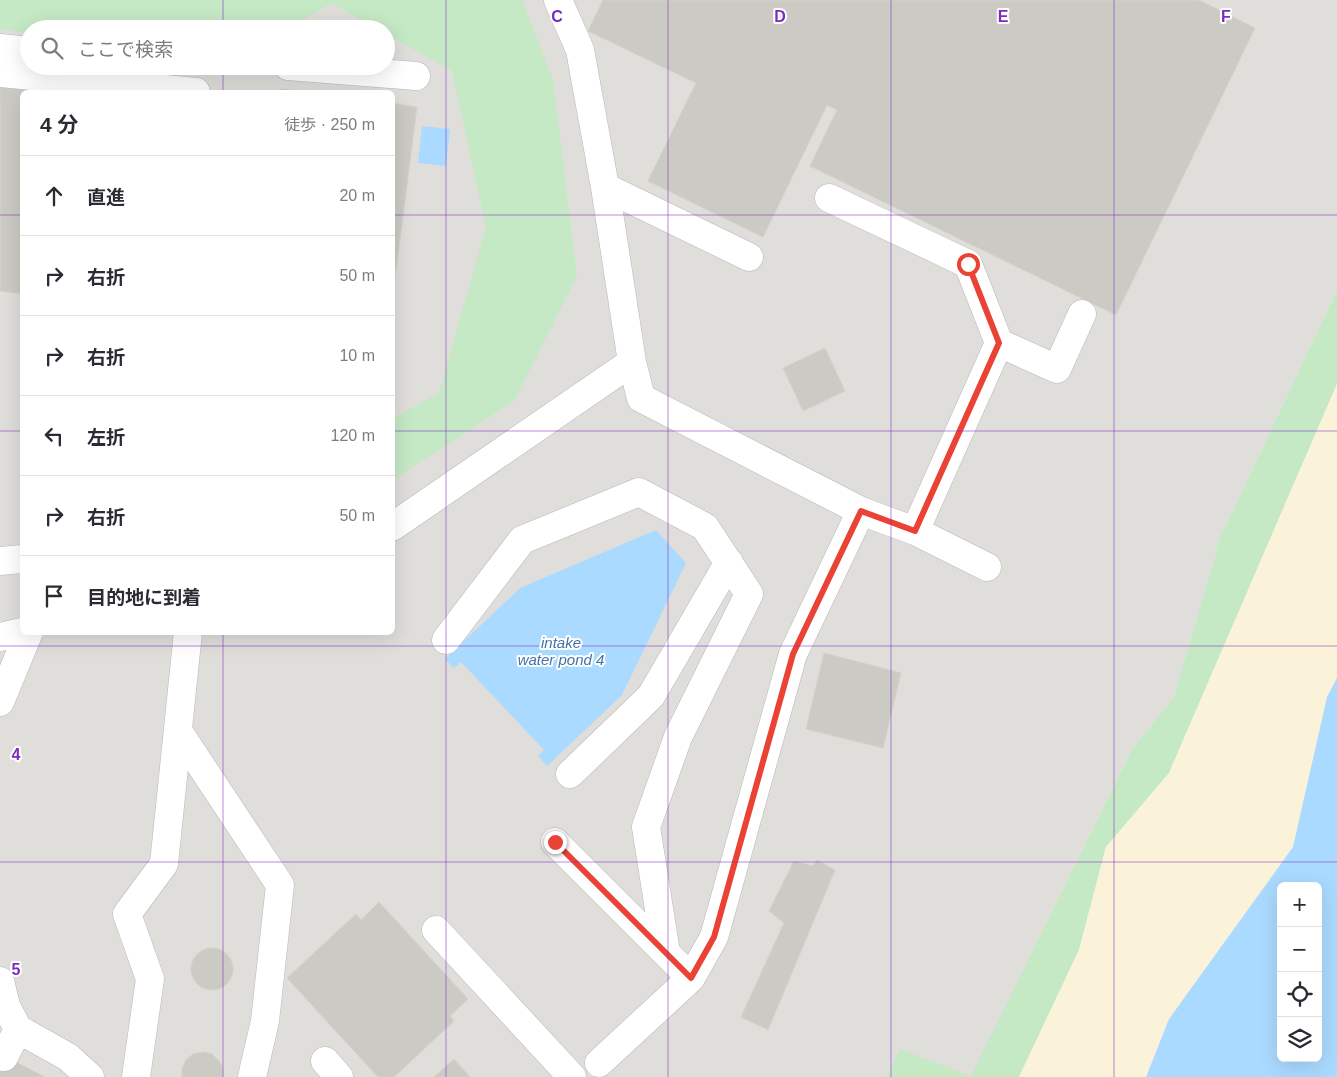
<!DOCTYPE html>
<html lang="ja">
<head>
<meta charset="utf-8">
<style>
	body { margin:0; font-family:Arial,"Noto Sans JP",sans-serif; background:#f2f2f3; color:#2b2b33 }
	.controls { position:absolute; right:15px; bottom:15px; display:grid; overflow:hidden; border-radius:8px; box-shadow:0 5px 20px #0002 }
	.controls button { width:45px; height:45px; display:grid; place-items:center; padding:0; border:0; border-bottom:1px solid #e1e1e2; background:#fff; color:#2b2b33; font:25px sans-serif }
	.stop { position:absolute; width:15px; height:15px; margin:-11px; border:4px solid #ea4335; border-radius:50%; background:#fff }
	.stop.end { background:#ea4335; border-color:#fff; box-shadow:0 1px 5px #0008 }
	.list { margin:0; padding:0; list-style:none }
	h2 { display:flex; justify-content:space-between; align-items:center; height:65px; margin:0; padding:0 20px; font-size:21px }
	h2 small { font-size:16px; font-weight:400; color:#7c7c81 }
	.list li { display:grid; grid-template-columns:32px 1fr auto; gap:15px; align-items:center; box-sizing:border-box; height:80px; padding:0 20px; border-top:1px solid #e1e1e2 }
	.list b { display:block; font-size:19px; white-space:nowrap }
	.list em { font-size:16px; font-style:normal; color:#7c7c81 }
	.icon { flex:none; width:28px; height:28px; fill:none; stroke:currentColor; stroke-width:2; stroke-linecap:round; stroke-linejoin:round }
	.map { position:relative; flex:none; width:1337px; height:1077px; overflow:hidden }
	.search { position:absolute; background:#fff; box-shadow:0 5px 20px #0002; left:20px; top:20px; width:375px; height:55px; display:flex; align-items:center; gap:12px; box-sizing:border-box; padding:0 18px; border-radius:28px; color:#7c7c81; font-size:19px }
	.panel { position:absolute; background:#fff; box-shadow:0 5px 20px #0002; left:20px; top:90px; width:375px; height:545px; border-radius:8px }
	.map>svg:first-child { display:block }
	.industrial { fill:#e0deda; fill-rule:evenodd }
	.green { fill:#c5e8c5 }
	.sand { fill:#fbf3d9 }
	.water { fill:#aadaff; fill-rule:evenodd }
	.building { fill:#cccac5; stroke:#d6d1c6 }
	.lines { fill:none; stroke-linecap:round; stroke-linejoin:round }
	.minor-casing { stroke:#b5b8bc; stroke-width:29 }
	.minor { stroke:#fff; stroke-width:28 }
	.route { stroke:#ea4335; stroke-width:6 }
	.grid { fill:none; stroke:#7b2cbf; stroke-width:1; stroke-opacity:0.55 }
	.labels { text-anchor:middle; stroke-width:4; stroke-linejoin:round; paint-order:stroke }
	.water-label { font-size:15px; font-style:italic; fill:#4174aa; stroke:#fff }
	.grid-label { font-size:16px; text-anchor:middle; font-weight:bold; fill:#7b2cbf; stroke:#fff; stroke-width:4; stroke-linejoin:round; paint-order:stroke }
</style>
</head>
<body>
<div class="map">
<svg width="1337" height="1077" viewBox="0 0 1337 1077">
	<rect width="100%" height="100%" fill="#f1efe8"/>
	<path class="industrial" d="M 0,0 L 1337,0 L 1337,290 L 1220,538 L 1174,697 L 1131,751 L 1029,958 L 976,1077 L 0,1077 ZM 29,29 L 386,29 L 386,66 L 29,66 ZM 22,92 L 392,92 L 392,632 L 22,632 Z"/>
	<path class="green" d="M 0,0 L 522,0 L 553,80 L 577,276 L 514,401 L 393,480 L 393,418 L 439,393 L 486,227 L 452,71 L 386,34 L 386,29 L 377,29 L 331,3 L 288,29 L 29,29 L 29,33 L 0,29 Z
		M 1337,290 L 1337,384 L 1169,773 L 1106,847 L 1079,950 L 1019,1077 L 887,1077 L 900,1049 L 971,1076 L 1131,751 L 1174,697 L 1220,538 Z"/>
	<path class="sand" d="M 1337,384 L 1337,678 L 1327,697 L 1293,847 L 1169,1019 L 1146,1077 L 1019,1077 L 1079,950 L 1106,847 L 1169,773 Z"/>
	<path class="water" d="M 422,126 L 450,129 L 446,166 L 418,163 Z
		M 656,530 L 686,563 L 622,695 L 547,766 L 538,756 L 544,750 L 461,662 L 454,668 L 445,659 L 520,588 Z
		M 1337,678 L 1337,1077 L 1146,1077 L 1169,1019 L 1293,847 L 1327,697 ZM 1281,886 L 1318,886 L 1318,1058 L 1281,1058 Z"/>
	<path class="building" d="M 603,0 L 1199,0 L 1255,28 L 1116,315 L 810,166 L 837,110 L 827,105 L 763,237 L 648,181 L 696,83 L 588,31 Z
		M 0,86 L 53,92 L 22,92 L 22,294 L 0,291 Z
		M 281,89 L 309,92 L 280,92 Z
		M 392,103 L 417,107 L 392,301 Z
		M 825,348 L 845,391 L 803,411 L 783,368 Z
		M 824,653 L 901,673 L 883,748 L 806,729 Z
		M 817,860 L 835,870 L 768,1030 L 741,1017 L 784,923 L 769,911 L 794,861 L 813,866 Z
		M 379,902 L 468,999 L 450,1016 L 454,1021 L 394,1077 L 378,1077 L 287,978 L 356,914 L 361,920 Z
		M191 969a21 21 0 1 1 42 0a21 21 0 1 1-42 0Z
		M 203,1052 L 212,1054 L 219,1061 L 223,1069 L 223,1077 L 182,1077 L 182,1069 L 186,1060 L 193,1054 Z
		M 0,1054 L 45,1077 L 0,1077 Z
		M 454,1059 L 470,1077 L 434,1077 Z"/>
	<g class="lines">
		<g class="minor-casing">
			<path id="minor" d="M 558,0 L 580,50 L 605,187 L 632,362
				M 0,48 L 29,51
				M 288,66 L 416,76
				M 0,73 L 196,92
				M 605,187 L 749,257
				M 829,198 L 968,264 L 999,343
				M 861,511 L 915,531 L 999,343 L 1057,369 L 1082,314
				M 392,527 L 632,362 L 641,398 L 861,511 L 793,654 L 714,937 L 691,978 L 555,842
				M 915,531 L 987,567
				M 0,561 L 22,559
				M 0,637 L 22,632
				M 446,640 L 522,540 L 639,492 L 705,527 L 749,594 L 678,737 L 646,827 L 666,953
				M 0,702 L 29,632
				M 178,731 L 280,885 L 265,1021 L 252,1077
				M 570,774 L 651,696 L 729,562
				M 436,930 L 572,1077
				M 0,981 L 6,1006 L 18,1029 L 68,1057 L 90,1077
				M 4,1057 L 18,1029
				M 325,1061 L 339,1077
				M 599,1063 L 691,978
				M 136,1077 L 150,979 L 127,914 L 164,864 L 188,632"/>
		</g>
		<use href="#minor" class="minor"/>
	</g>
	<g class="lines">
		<path class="route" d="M 555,842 L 691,978 L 714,937 L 793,654 L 861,511 L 915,531 L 999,343 L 968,264"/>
	</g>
	<path class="grid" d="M 223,0 L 223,29M 446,0 L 446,1077M 668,0 L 668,1077M 891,0 L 891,1077M 1114,0 L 1114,1077M 223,66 L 223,92M 0,215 L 22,215M 392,215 L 1337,215M 0,431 L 22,431M 392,431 L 1337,431M 223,632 L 223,1077M 0,646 L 1337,646M 0,862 L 1337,862"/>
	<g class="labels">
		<g class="water-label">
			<text x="561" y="648">intake<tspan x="561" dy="17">water pond 4</tspan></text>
		</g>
	</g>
	<g class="grid-label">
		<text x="557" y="22">C</text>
		<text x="780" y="22">D</text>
		<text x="1003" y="22">E</text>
		<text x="1226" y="22">F</text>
		<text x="16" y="760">4</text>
		<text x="16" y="975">5</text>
	</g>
</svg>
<div class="controls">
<button>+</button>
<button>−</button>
<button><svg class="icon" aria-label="locate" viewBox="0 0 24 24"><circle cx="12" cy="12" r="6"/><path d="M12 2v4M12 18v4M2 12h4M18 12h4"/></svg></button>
<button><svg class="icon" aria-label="layers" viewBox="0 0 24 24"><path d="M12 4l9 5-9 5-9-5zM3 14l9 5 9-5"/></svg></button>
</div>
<div class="stop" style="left:968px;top:264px"></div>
<div class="stop end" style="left:555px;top:842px"></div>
<div class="search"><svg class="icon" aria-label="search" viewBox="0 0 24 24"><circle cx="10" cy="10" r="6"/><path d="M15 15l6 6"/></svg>ここで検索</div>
<section class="panel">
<h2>4 分<small>徒歩 · 250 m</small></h2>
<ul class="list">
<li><svg class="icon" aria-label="ahead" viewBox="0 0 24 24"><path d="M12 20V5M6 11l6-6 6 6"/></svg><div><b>直進</b></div><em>20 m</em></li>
<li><svg class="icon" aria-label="right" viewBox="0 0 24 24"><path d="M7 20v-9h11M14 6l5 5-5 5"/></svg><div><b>右折</b></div><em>50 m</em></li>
<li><svg class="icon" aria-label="right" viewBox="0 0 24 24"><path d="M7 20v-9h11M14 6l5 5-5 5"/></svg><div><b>右折</b></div><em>10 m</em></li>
<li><svg class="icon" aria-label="left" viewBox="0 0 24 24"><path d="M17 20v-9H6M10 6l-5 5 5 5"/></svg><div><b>左折</b></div><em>120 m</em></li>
<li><svg class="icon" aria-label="right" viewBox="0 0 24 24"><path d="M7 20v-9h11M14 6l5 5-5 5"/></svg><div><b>右折</b></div><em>50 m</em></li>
<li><svg class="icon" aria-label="arrive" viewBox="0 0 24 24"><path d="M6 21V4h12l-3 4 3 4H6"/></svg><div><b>目的地に到着</b></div></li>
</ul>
</section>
</div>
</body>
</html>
